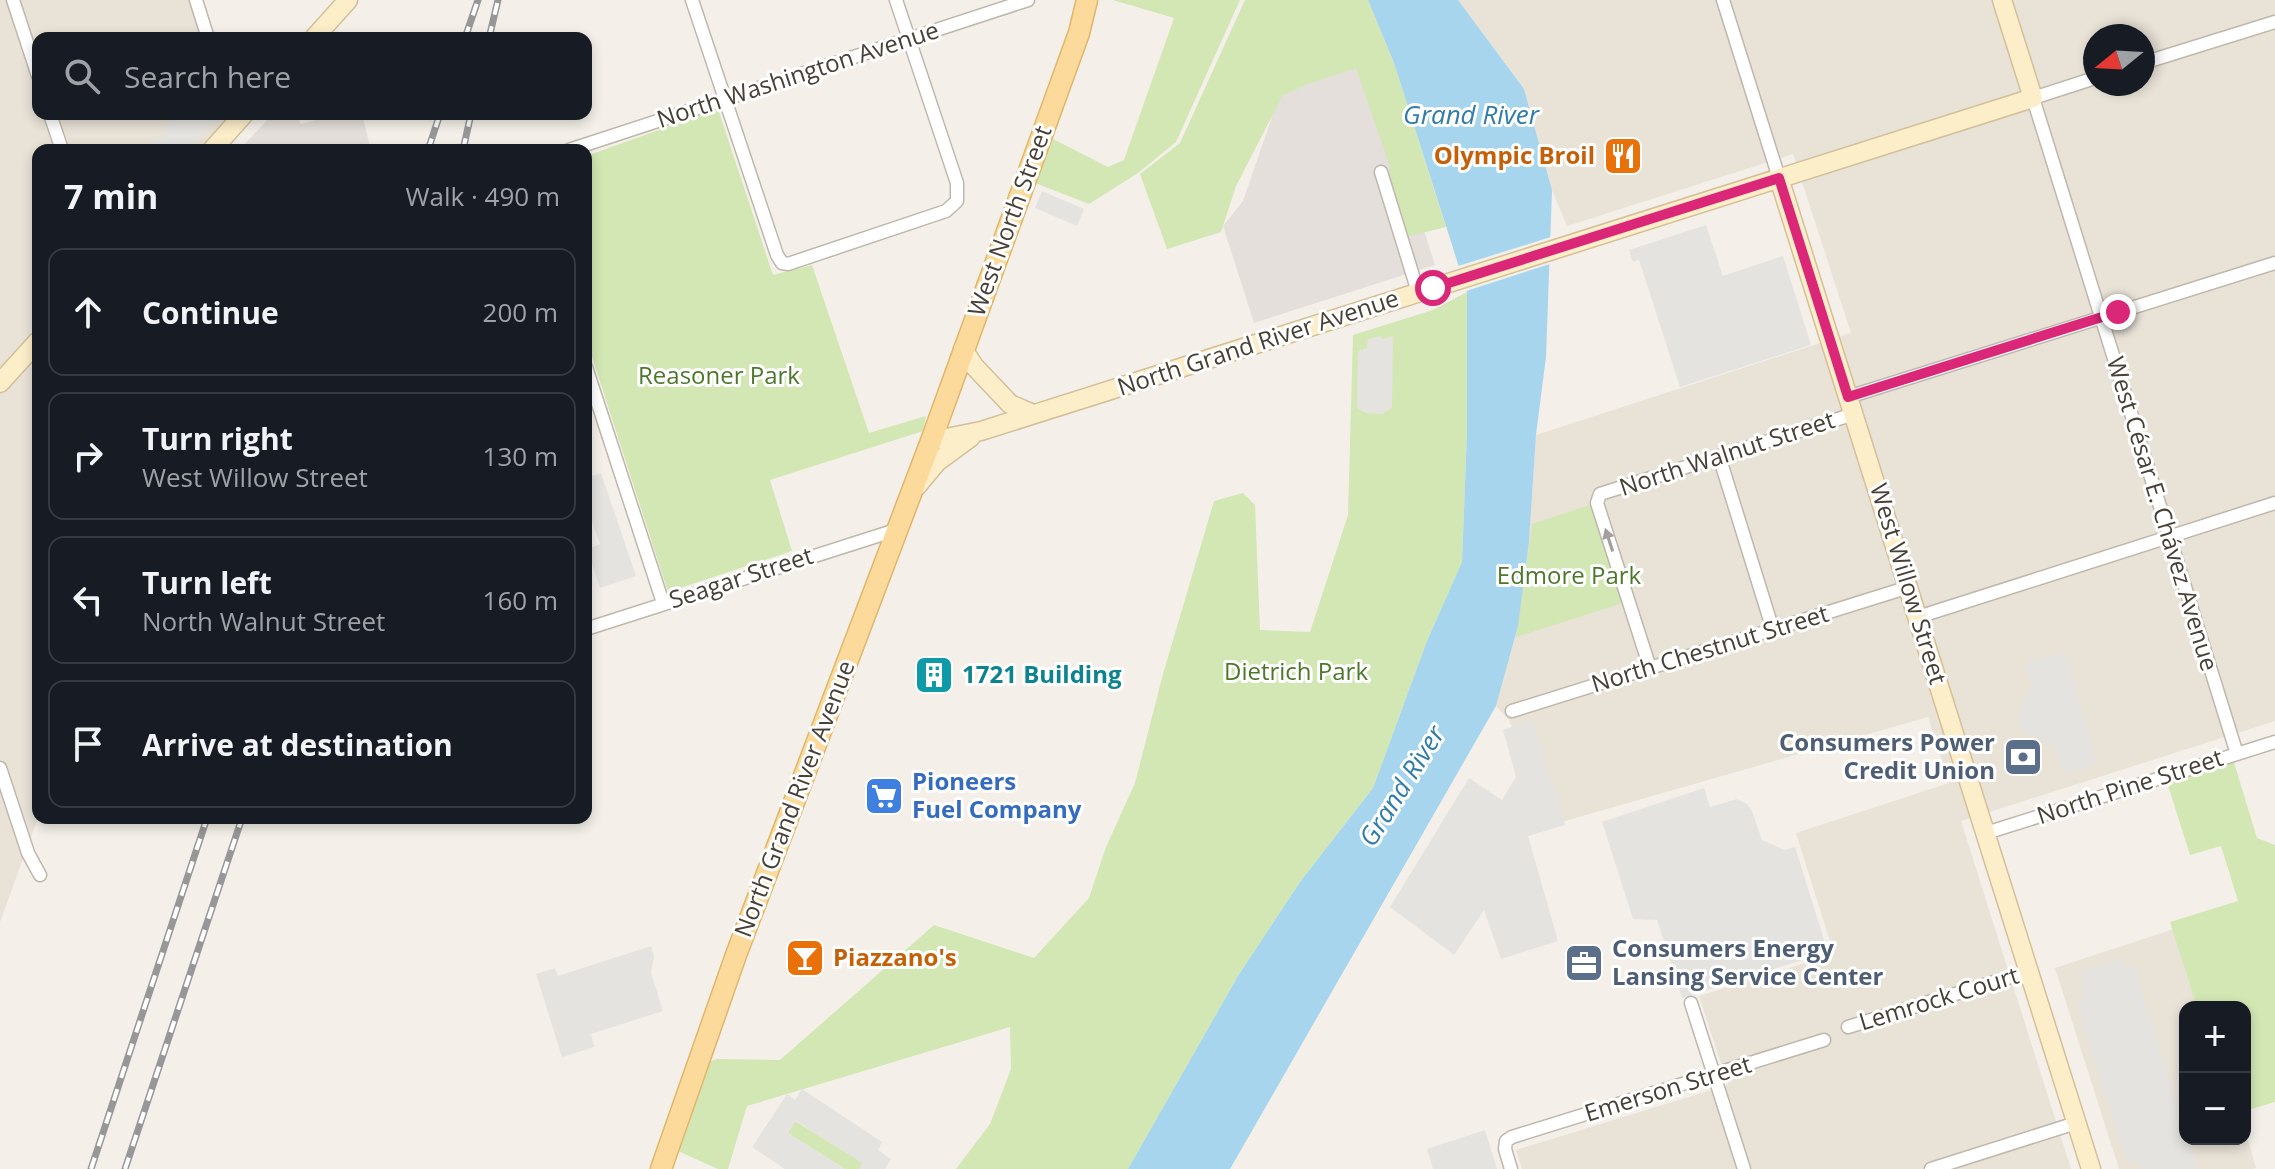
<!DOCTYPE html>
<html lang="en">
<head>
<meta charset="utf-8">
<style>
	body { margin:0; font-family:"Open Sans",sans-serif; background:#242831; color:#f1f3f6 }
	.controls { position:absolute; right:24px; bottom:24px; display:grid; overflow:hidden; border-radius:16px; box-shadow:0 4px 12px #0003 }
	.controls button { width:72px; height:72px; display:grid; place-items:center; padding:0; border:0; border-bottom:2px solid #363941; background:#171b24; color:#f1f3f6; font:40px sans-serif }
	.compass { position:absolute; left:2083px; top:24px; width:72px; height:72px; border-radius:50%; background:#171b24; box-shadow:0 4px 12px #0003; rotate:252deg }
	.stop { position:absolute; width:24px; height:24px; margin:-18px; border:6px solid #db2777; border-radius:50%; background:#fff }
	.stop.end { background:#db2777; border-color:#fff; box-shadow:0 2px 8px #0008 }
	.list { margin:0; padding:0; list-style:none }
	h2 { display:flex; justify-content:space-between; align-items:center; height:104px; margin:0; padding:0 32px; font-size:34px }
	h2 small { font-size:26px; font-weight:400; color:#9ea1a6 }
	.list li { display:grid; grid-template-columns:52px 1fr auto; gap:24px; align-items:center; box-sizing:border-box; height:128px; margin:0 16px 16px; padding:0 16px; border:2px solid #363941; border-radius:16px }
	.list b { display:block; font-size:30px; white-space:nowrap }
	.list p { margin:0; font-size:26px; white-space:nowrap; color:#9ea1a6 }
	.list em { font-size:26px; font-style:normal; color:#9ea1a6 }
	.icon { flex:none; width:44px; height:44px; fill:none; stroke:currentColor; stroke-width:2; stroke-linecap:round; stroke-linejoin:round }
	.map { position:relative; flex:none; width:2275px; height:1169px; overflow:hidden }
	.search { position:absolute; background:#171b24; box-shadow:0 4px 12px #0003; left:32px; top:32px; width:560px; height:88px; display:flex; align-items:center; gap:20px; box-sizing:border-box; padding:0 28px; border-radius:16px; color:#9ea1a6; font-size:30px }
	.panel { position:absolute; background:#171b24; box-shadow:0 4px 12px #0003; left:32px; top:144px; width:560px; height:680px; border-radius:16px }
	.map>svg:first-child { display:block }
	.residential { fill:#e8e2d7; fill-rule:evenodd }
	.industrial { fill:#e4dfda }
	.green { fill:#d2e7b3 }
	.parking { fill:#e5e3e0 }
	.water { fill:#a7d5ee }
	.pier { fill:#f4f0e9 }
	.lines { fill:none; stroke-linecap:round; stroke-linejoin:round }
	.street-casing { stroke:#bfb7ac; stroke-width:15 }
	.secondary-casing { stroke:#d2c09a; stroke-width:21 }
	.primary-casing { stroke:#e0b66b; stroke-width:23 }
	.street { stroke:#fff; stroke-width:12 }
	.secondary { stroke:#fdeeca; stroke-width:18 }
	.primary { stroke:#fbda9b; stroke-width:20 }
	.rail-casing { stroke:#979797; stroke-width:7 }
	.rail { stroke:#fff; stroke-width:4; stroke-dasharray:12; stroke-linecap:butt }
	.oneway { fill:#a3a09b }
	.route { stroke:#db2777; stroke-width:10 }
	.labels { text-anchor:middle; stroke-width:6; stroke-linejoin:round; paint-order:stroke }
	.street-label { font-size:24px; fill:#474037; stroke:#fff }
	.food-label { font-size:24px; font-weight:bold; fill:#c56008; stroke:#fff; text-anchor:end }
	.park-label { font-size:24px; fill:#4d782c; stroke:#fff }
	.culture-label { font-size:24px; font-weight:bold; fill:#0d838f; stroke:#fff; text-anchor:start }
	.service-label { font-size:24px; font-weight:bold; fill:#4e5e75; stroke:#fff; text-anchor:end }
	.shop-label { font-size:24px; font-weight:bold; fill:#366cbe; stroke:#fff; text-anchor:start }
	.water-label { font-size:26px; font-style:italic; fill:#317da9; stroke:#fff }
</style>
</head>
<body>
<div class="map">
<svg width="2275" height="1169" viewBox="0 0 2275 1169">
	<rect width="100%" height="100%" fill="#f4f0e9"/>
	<path class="residential" d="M 0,0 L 196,0 L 208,38 L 38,38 L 38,114 L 241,114 L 212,150 L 38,150 L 38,331 L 0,368 Z
		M 1458,0 L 2275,0 L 2275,721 L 1961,821 L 2071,1169 L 1522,1169 L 1516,1150 L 1728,1085 L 1699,996 L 1834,954 L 1796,833 L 1949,783 L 1928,717 L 1551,825 L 1509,720 L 1496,706 L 1518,626 L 1529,541 L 1536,435 L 1851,333 L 1793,154 L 1567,226 L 1552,190 L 1524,89 ZM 2095,36 L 2143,36 L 2143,84 L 2095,84 Z
		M 38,337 L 38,818 L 0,922 L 0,369 Z
		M 2183,926 L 2207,1007 L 2185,1007 L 2185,1139 L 2245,1139 L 2245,1130 L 2256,1168 L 2253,1169 L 2119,1169 L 2055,968 Z"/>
	<path class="industrial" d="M 1369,61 L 1435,265 L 1254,323 L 1223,226 L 1243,201 L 1282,88 Z
		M 273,114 L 295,114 L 301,124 L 338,114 L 362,114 L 371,150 L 239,150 Z"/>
	<path class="green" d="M 1113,0 L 1240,0 L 1176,142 L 1138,173 L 1089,204 L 1035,183 L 1053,139 L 1108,167 L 1124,160 L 1174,18 Z
		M 1245,0 L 1368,0 L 1394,63 L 1446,227 L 1405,237 L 1389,178 L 1390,167 L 1356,68 L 1308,84 L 1283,95 L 1236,186 L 1221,232 L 1167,249 L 1140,174 L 1180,143 Z
		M 718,109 L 773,275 L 812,265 L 869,433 L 926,416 L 923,431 L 770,480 L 792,551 L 668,592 L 586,338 L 586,156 Z
		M 1467,292 L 1467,433 L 1462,562 L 1427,641 L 1373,788 L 1300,882 L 1238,976 L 1128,1169 L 956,1169 L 990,1124 L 1011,1069 L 1010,1027 L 747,1106 L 728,1169 L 718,1169 L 669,1147 L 698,1064 L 718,1059 L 780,1060 L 934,925 L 1034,958 L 1089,898 L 1106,847 L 1135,783 L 1163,674 L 1214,501 L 1243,493 L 1255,505 L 1260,630 L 1310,632 L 1348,515 L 1353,335 L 1433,310 Z
		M 1593,504 L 1623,603 L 1516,637 L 1532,524 Z
		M 2233,759 L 2257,838 L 2275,845 L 2275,1102 L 2245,1111 L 2245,1007 L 2197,1007 L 2170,922 L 2238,901 L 2221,846 L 2190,855 L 2166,779 Z
		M 795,1121 L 863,1163 L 859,1169 L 845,1169 L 788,1133 Z"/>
	<path class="parking" d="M 172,114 L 218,114 L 219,116 L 187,150 L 155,150 L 152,141 L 163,137 Z
		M 1042,191 L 1084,209 L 1077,226 L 1035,208 Z
		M 1706,225 L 1723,276 L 1783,256 L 1811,345 L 1680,387 L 1639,260 L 1633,262 L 1629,250 Z
		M 1380,336 L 1383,339 L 1393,336 L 1392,408 L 1382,414 L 1366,413 L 1357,408 L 1358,351 L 1367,348 L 1368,339 Z
		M 601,473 L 636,576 L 600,588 L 587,549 L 600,544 L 588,510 L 586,510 L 586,478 Z
		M 2065,652 L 2097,764 L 2064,774 L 2055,746 L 2022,732 L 2017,713 L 2032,686 L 2025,664 Z
		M 1532,720 L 1565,825 L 1528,836 L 1558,941 L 1501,959 L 1484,910 L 1454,955 L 1390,907 L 1469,778 L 1502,800 L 1516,777 L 1503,730 Z
		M 1704,788 L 1710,807 L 1737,799 L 1747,804 L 1752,811 L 1762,840 L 1785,850 L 1795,847 L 1828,952 L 1682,998 L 1657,920 L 1633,919 L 1602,822 Z
		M 651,946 L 654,956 L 651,973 L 663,1011 L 591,1034 L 594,1047 L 562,1057 L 536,974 L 555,968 L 558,976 Z
		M 2121,959 L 2124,968 L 2133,965 L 2185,1130 L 2185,1139 L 2188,1139 L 2197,1169 L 2141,1169 L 2138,1161 L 2128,1164 L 2077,1002 L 2085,999 L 2079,980 L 2084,978 L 2082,971 Z
		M 802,1089 L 882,1142 L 878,1150 L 891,1159 L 885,1169 L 859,1169 L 862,1163 L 796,1121 L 788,1133 L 845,1169 L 785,1169 L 752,1147 L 787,1094 L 795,1100 Z
		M 1485,1130 L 1497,1169 L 1433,1169 L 1427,1149 Z"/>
	<path class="water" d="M 1368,0 L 1458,0 L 1524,89 L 1552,190 L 1546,357 L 1536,435 L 1529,542 L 1518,626 L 1496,706 L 1230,1169 L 1128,1169 L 1238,976 L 1300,882 L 1373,788 L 1427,641 L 1462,562 L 1467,433 L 1467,292 L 1394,63 Z"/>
	<path class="pier" d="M 1554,236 L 1553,263 L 1463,292 L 1455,267 Z"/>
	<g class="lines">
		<g class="street-casing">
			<path id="street" d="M 13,0 L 38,76
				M 196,0 L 208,38
				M 692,0 L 777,255 L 782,263 L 788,264 L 946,211 L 957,201 L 957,183 L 896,0
				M 1723,0 L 1779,178
				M 2143,63 L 2275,22
				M 2095,78 L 2033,98 L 2237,754
				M 50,114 L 62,150
				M 569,150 L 1028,0
				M 1381,172 L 1418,292
				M 586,367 L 663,603
				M 1848,397 L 2275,263
				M 1719,456 L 1773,630
				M 1918,617 L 2275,503
				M 586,629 L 896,530
				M 1650,668 L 1597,503 L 1600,494 L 1854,414
				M 1512,711 L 1909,587
				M 0,768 L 28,853 L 40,875
				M 1986,833 L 2275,742
				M 1691,1003 L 1744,1169
				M 1848,1027 L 2030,971
				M 1511,1169 L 1505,1149 L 1506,1141 L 1512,1137 L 1824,1040
				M 1931,1169 L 2076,1123"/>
		</g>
		<g class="secondary-casing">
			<path id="secondary" d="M 314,38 L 348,0
				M 212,150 L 244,114
				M 1779,178 L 2091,1169
				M 963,349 L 974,366 L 1010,404 L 1033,414
				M 0,383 L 38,341
				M 931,441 L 981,431 L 2033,98 L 2002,0
				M 917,486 L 937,462 L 971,437"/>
		</g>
		<g class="primary-casing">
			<path id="primary" d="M 661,1169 L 736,955 L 931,441 L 1079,33 L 1087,0"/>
		</g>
		<use href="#street" class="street"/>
		<use href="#secondary" class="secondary"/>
		<use href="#primary" class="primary"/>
		<g class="rail-casing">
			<path id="rail" d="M 465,38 L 478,0
				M 489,38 L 498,0
				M 428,150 L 440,114
				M 463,150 L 471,114
				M 91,1169 L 207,818
				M 125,1169 L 242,818"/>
		</g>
		<use href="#rail" class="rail"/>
	</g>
	<defs><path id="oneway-solid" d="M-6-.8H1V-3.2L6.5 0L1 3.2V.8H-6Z" transform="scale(2)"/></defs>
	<use class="oneway" href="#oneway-solid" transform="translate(1609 540) rotate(-108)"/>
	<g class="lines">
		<path class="route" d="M 1433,288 L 1779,178 L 1848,397 L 2118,312"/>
	</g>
	<defs>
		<g id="restaurant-square" transform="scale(2)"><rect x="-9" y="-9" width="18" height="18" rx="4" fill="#e8710a" stroke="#fff"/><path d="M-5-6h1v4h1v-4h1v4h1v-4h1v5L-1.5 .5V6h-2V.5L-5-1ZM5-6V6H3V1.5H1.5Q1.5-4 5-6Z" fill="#fff"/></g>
		<g id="building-square" transform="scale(2)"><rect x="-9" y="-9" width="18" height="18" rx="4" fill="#0f9aa8" stroke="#fff"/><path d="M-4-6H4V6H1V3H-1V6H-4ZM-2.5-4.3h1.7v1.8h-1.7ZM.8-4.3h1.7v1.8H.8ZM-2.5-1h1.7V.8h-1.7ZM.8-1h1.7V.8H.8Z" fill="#fff"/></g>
		<g id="bank-square" transform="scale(2)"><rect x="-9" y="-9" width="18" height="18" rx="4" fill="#5c6f8a" stroke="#fff"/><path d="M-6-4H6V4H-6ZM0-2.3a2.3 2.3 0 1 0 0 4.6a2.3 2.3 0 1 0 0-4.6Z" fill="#fff"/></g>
		<g id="supermarket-square" transform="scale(2)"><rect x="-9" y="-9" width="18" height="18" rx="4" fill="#3f7fe0" stroke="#fff"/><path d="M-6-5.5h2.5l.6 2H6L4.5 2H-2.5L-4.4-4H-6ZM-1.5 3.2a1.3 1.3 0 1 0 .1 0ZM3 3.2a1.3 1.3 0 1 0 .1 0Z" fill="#fff"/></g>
		<g id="bar-square" transform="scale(2)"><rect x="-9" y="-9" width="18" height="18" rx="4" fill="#e8710a" stroke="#fff"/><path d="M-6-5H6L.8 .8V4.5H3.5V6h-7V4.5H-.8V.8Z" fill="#fff"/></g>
		<g id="office-square" transform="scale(2)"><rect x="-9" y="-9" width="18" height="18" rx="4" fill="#5c6f8a" stroke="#fff"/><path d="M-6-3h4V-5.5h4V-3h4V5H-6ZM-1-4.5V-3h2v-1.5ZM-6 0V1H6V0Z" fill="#fff"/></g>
	</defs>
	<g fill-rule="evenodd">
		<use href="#restaurant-square" x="1623" y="156"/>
		<use href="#building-square" x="934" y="675"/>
		<use href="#bank-square" x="2023" y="757"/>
		<use href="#supermarket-square" x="884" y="796"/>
		<use href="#bar-square" x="805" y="958"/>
		<use href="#office-square" x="1584" y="963"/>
	</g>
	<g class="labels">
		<g class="street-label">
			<text transform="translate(798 75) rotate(-18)" y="8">North Washington Avenue</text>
			<text transform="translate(1010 221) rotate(-70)" y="8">West North Street</text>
			<text transform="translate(1258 343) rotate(-18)" y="8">North Grand River Avenue</text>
			<text transform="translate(1727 454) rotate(-18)" y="8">North Walnut Street</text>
			<text transform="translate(2162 514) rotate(73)" y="8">West César E. Chávez Avenue</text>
			<text transform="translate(741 578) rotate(-18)" y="8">Seagar Street</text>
			<text transform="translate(1908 584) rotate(73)" y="8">West Willow Street</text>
			<text transform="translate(1710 649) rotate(-17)" y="8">North Chestnut Street</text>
			<text transform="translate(2130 787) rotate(-18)" y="8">North Pine Street</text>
			<text transform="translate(795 799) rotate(-69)" y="8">North Grand River Avenue</text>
			<text transform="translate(1939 999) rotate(-17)" y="8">Lemrock Court</text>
			<text transform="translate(1668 1089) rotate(-17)" y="8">Emerson Street</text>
		</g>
		<g class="food-label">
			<text x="1595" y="164">Olympic Broil</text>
			<text x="833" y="966" text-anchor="start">Piazzano's</text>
		</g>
		<g class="park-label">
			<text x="719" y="384">Reasoner Park</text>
			<text x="1569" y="584">Edmore Park</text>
			<text x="1296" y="680">Dietrich Park</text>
		</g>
		<g class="culture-label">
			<text x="962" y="683">1721 Building</text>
		</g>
		<g class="service-label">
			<text x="1995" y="751">Consumers Power<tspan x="1995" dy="28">Credit Union</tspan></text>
			<text x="1612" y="957" text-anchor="start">Consumers Energy<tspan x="1612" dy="28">Lansing Service Center</tspan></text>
		</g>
		<g class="shop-label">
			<text x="912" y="790">Pioneers<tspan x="912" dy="28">Fuel Company</tspan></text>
		</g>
		<g class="water-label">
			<text x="1471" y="124">Grand River</text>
			<text transform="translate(1402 786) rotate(-58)" y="9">Grand River</text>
		</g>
	</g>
</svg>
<div class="controls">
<button>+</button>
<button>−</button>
</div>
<svg class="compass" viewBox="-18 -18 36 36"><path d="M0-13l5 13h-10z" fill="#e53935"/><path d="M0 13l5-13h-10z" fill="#9ea1a6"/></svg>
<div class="stop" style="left:1433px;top:288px"></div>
<div class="stop end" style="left:2118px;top:312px"></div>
<div class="search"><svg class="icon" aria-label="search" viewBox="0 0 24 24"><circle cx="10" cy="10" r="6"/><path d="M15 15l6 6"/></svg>Search here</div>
<section class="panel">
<h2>7 min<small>Walk · 490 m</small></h2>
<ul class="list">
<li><svg class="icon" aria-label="ahead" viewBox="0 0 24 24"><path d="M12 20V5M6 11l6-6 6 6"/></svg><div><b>Continue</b></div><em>200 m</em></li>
<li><svg class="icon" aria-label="right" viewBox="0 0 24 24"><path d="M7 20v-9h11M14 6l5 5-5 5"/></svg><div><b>Turn right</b><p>West Willow Street</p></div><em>130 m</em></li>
<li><svg class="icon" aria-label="left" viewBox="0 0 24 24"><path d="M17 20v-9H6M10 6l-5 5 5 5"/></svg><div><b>Turn left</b><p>North Walnut Street</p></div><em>160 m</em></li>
<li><svg class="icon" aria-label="arrive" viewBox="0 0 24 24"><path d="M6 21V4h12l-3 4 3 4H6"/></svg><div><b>Arrive at destination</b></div></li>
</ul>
</section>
</div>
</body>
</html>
